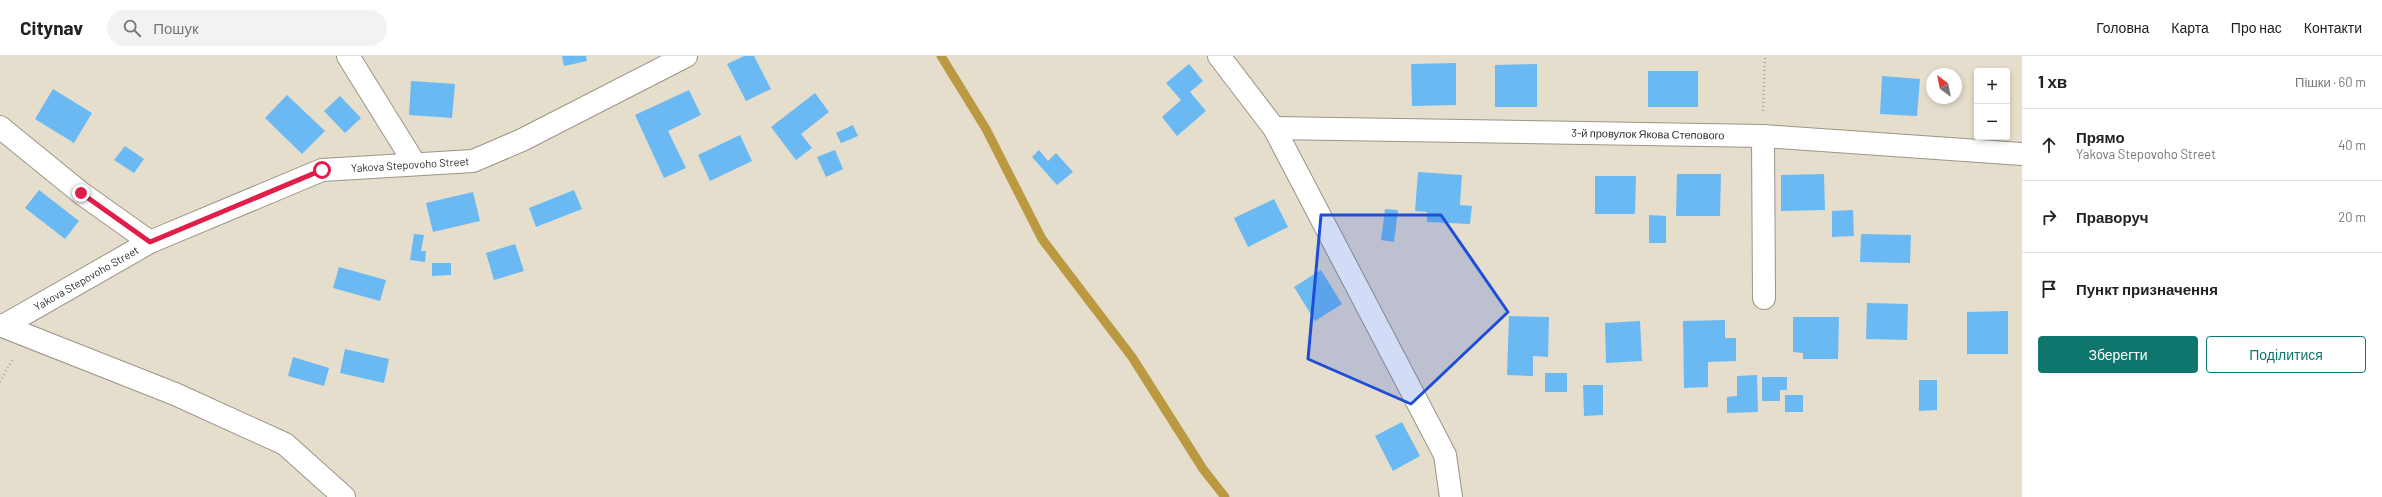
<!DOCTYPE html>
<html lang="uk">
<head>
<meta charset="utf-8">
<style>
	body { margin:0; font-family:Barlow,sans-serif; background:#f2f2f2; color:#222 }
	.controls { position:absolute; right:12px; top:12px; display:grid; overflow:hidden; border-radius:4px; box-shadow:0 2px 6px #0003 }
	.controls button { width:36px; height:36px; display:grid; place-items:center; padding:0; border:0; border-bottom:1px solid #e0e0e0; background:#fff; color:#222; font:20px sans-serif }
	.compass { position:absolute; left:1926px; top:12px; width:36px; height:36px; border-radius:50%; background:#fff; box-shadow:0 2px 6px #0003; rotate:328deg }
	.stop { position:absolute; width:12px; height:12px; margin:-9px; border:3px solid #e11d48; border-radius:50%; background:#fff }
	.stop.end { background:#e11d48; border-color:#fff; box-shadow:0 1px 4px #0008 }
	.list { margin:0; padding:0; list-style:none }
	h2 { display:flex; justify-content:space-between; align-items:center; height:52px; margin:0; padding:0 16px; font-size:17px }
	h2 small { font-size:13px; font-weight:400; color:#767676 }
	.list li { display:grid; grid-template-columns:26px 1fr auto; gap:12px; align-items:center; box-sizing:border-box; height:72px; padding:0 16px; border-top:1px solid #e0e0e0 }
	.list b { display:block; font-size:15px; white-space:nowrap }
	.list p { margin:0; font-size:13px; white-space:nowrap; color:#767676 }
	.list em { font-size:13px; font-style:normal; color:#767676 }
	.actions { display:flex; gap:8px; padding:12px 16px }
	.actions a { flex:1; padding:9px 0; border:1px solid #0f766e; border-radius:4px; text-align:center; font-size:14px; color:#0f766e }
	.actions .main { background:#0f766e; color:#fff }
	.icon { flex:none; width:22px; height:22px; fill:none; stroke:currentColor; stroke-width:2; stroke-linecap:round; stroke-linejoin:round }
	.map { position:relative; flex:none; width:2022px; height:441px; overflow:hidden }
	header { display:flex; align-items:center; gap:24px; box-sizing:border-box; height:56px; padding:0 20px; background:#fff; border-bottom:1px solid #e0e0e0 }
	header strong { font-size:19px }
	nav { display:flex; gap:22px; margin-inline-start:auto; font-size:14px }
	.search { width:280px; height:36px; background:#f2f2f2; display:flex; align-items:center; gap:10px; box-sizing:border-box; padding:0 14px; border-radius:22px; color:#767676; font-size:15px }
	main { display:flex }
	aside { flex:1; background:#fff }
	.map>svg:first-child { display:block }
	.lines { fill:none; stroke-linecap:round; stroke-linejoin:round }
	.stream { stroke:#ba9941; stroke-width:9 }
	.building { fill:#6bb9f2 }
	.minor-casing { stroke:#9b9585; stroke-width:24 }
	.path { stroke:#aca698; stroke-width:2.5; stroke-dasharray:1 3; stroke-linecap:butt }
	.minor { stroke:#fff; stroke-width:22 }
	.route { stroke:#e11d48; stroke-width:5 }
	.marked { fill:#1d4ed8; fill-opacity:0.2; stroke:#1d4ed8; stroke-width:3; stroke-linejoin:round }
	.labels { text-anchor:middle; stroke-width:4; stroke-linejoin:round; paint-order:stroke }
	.street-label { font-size:11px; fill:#2f2d26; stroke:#e5decd }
</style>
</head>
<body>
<header>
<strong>Citynav</strong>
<div class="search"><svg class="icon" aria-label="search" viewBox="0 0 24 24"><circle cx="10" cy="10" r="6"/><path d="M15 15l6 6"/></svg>Пошук</div>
<nav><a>Головна</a><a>Карта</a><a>Про нас</a><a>Контакти</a></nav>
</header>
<main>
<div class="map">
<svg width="2022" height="441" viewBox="0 0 2022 441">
	<rect width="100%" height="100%" fill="#e5decd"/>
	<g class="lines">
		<path class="stream" d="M 941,0 L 986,73 L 1042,183 L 1132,301 L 1203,413 L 1225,441"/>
	</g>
	<path class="building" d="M 562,0 L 586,0 L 587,5 L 564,10 Z
		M 744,0 L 754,0 L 771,33 L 746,45 L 727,8 Z
		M 1456,7 L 1456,49 L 1412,50 L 1411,8 Z
		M 1189,8 L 1203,25 L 1190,36 L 1206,55 L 1177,80 L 1162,61 L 1181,44 L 1166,27 Z
		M 1537,8 L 1537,51 L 1495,51 L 1495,9 Z
		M 1648,15 L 1698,15 L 1698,51 L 1648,51 Z
		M 1882,20 L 1920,23 L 1917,60 L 1880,58 Z
		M 411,25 L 455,28 L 452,62 L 409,59 Z
		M 53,33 L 92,57 L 74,87 L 35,63 Z
		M 689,34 L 701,59 L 668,75 L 686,112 L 664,122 L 635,59 Z
		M 815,37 L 829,56 L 801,78 L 812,92 L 796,104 L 771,71 Z
		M 287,39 L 325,75 L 302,98 L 265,62 Z
		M 340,40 L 361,62 L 345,77 L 324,55 Z
		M 853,69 L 858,80 L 841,87 L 836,77 Z
		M 740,79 L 752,105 L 710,125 L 698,99 Z
		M 125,90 L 144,103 L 134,117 L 114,104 Z
		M 835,94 L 843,113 L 826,121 L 817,101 Z
		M 1039,94 L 1048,105 L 1056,97 L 1073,116 L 1057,129 L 1032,101 Z
		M 1418,116 L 1462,119 L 1460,149 L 1472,150 L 1470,168 L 1427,166 L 1427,156 L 1415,155 Z
		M 1677,118 L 1721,118 L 1720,160 L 1676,160 Z
		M 1824,118 L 1825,154 L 1781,155 L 1781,119 Z
		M 1595,120 L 1636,120 L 1635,158 L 1595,158 Z
		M 39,134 L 79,165 L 65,183 L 25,152 Z
		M 574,134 L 582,153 L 536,171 L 529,152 Z
		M 473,136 L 480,165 L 433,176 L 426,147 Z
		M 1274,143 L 1288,171 L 1248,191 L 1234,162 Z
		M 1385,153 L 1398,154 L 1394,186 L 1381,184 Z
		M 1853,154 L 1854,180 L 1832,181 L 1832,155 Z
		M 1649,159 L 1666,160 L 1666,187 L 1649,187 Z
		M 414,178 L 424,179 L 421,195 L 426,195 L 425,206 L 410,204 Z
		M 1861,178 L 1911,179 L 1910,207 L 1860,206 Z
		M 515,188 L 524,215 L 494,224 L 486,197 Z
		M 432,207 L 451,207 L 451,219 L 432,220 Z
		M 339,211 L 386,224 L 380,245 L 333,232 Z
		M 1321,214 L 1342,248 L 1315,265 L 1294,231 Z
		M 1867,247 L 1908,248 L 1907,284 L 1866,283 Z
		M 2008,255 L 2008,298 L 1967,298 L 1967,256 Z
		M 1509,260 L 1549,261 L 1548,301 L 1533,300 L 1533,320 L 1507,319 Z
		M 1793,261 L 1839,261 L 1838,303 L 1803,303 L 1803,297 L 1793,296 Z
		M 1725,264 L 1725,282 L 1736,282 L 1736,305 L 1708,306 L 1708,331 L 1684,332 L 1683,265 Z
		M 1640,265 L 1642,305 L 1606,307 L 1605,267 Z
		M 345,293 L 389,303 L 384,327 L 340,317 Z
		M 293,301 L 329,312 L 324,330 L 288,320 Z
		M 1545,317 L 1567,317 L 1567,336 L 1545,336 Z
		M 1757,319 L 1758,356 L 1727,357 L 1727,341 L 1737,340 L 1737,320 Z
		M 1762,321 L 1787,321 L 1787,334 L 1780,334 L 1780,345 L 1762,345 Z
		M 1919,324 L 1937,324 L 1937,354 L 1919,355 Z
		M 1583,329 L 1603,329 L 1603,359 L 1584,360 Z
		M 1785,339 L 1803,339 L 1803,356 L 1785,356 Z
		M 1402,366 L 1420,400 L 1393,415 L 1375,380 Z"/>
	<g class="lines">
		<g class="minor-casing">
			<g id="minor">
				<path d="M 348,0 L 415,108"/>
				<path d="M 1219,0 L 1274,72 L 1445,399 L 1451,441"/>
				<path d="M 0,71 L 81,137 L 150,186"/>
				<path id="s1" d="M 1274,72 L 1763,80 L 2022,98"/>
				<path d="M 1763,80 L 1764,242"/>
				<path d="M 0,269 L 175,338 L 285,388 L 344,441"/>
				<path id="s2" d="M 3,270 L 150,186 L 322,114 L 473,105 L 522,84 L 686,0"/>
			</g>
		</g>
		<path class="path" d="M 1763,55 L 1765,0
			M 0,326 L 13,302"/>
		<use href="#minor" class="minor"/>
	</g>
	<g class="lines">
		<path class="route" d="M 81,137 L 150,186 L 322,114"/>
	</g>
	<path class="marked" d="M 1321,159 L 1441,159 L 1508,256 L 1411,348 L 1308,303 Z"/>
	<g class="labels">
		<g class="street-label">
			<text dy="4" stroke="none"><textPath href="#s1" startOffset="374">3-й провулок Якова Степового</textPath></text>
			<text dy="4" stroke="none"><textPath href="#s2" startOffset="444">Yakova Stepovoho Street</textPath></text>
			<text dy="4" stroke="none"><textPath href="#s2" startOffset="96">Yakova Stepovoho Street</textPath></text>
		</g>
	</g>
</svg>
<div class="controls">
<button>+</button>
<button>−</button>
</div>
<svg class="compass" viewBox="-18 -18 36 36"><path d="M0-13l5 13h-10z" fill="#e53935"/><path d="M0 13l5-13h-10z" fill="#767676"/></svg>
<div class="stop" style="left:322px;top:114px"></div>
<div class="stop end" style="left:81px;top:137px"></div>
</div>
<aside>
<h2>1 хв<small>Пішки · 60 m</small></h2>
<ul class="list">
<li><svg class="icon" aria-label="ahead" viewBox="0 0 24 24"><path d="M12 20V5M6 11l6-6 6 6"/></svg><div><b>Прямо</b><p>Yakova Stepovoho Street</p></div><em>40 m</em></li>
<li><svg class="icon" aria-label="right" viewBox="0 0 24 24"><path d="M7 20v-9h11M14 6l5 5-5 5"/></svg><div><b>Праворуч</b></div><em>20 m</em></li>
<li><svg class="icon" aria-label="arrive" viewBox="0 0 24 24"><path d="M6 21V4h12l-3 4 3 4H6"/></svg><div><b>Пункт призначення</b></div></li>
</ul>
<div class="actions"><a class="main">Зберегти</a><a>Поділитися</a></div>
</aside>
</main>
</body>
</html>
